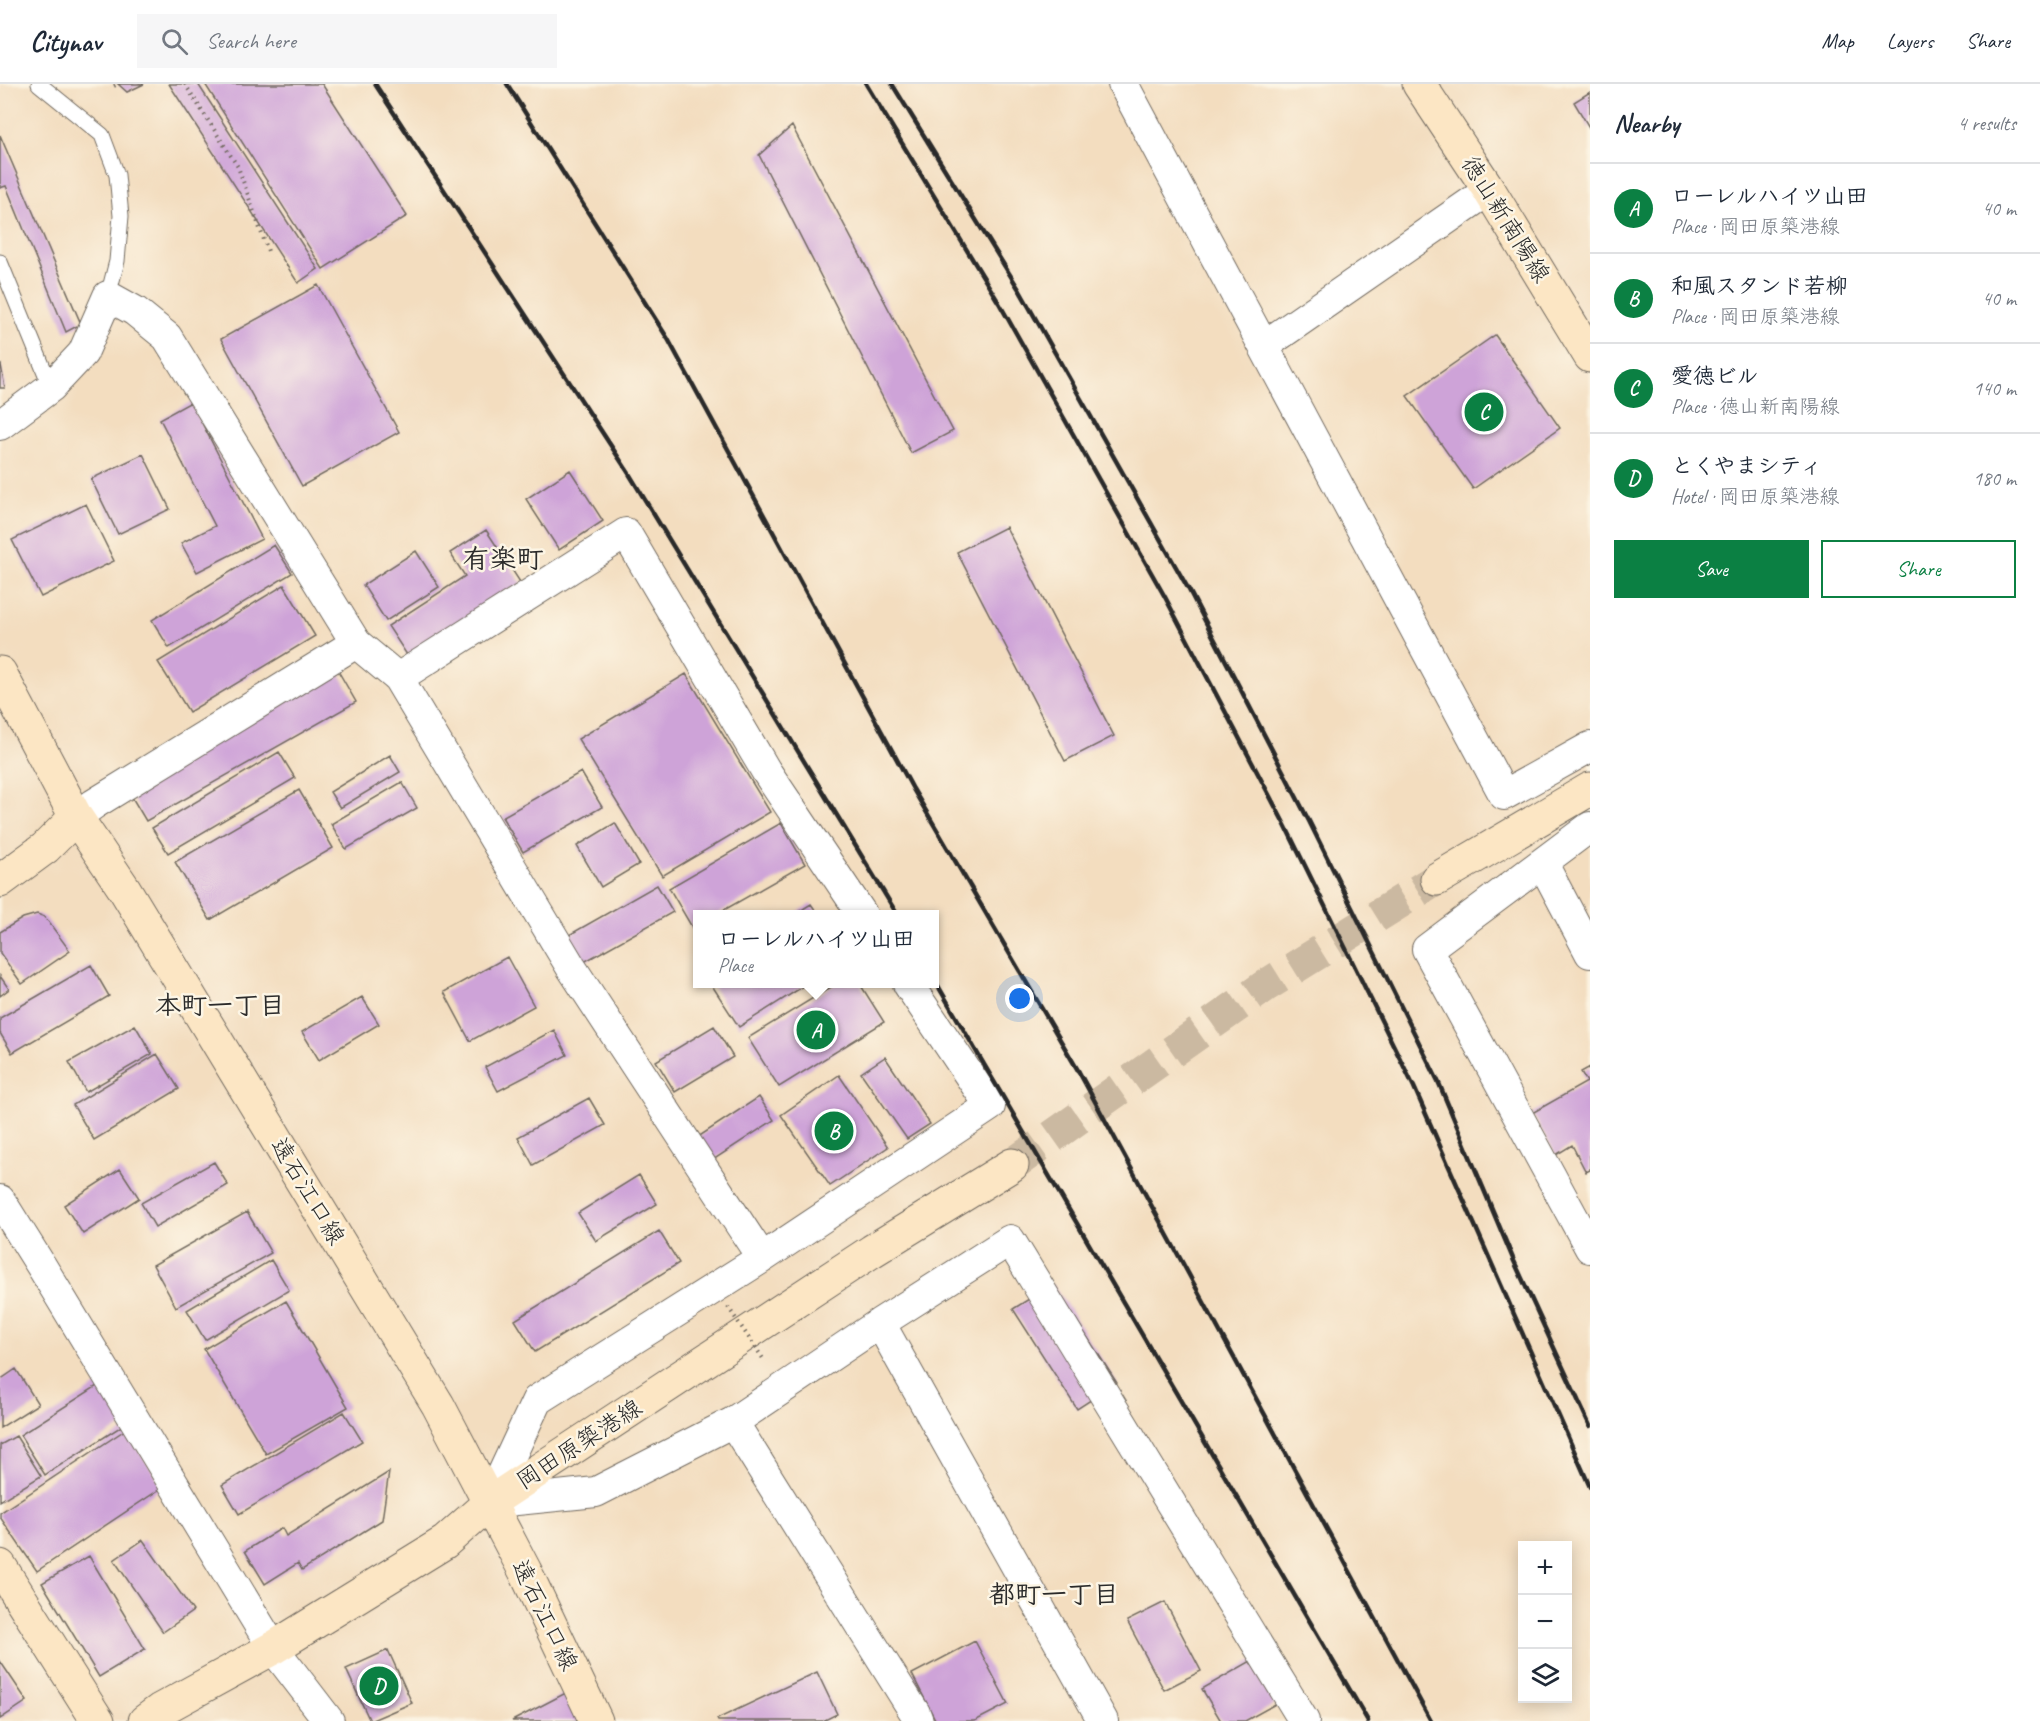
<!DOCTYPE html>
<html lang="en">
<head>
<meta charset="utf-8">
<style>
	body { margin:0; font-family:Caveat,"Klee One",sans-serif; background:#f6f6f7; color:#1f2937 }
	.controls { position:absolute; right:18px; bottom:18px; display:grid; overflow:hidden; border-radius:0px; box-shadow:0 3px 15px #0003 }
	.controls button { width:54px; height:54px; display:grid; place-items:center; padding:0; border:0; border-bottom:2px solid #e0e1e3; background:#fff; color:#1f2937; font:30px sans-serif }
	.you { position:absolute; left:1020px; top:915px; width:21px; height:21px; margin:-15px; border:4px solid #fff; border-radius:50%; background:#1a73e8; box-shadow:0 0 0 9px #1a73e833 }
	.badge { display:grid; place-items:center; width:39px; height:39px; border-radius:50%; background:#0b8043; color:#fff; font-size:20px; font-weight:700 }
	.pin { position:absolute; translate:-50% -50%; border:3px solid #fff; box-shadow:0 2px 6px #0006 }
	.popup { position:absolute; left:693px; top:826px; width:246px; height:78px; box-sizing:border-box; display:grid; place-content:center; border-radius:0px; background:#fff; filter:drop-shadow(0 2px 4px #0005); font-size:20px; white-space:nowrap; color:#747a83 }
	.popup b { font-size:22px; color:#1f2937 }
	.popup::after { content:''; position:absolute; left:50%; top:100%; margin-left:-12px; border:12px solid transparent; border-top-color:#fff }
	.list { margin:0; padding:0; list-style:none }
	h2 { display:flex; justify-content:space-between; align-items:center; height:78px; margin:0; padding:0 24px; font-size:26px }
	h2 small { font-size:20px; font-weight:400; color:#747a83 }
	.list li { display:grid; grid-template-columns:39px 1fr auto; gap:18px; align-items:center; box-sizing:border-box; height:90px; padding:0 24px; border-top:2px solid #e0e1e3 }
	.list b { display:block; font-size:22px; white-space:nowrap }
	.list p { margin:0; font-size:20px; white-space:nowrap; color:#747a83 }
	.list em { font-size:20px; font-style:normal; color:#747a83 }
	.actions { display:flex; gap:12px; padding:18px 24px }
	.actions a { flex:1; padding:14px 0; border:2px solid #0b8043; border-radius:0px; text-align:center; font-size:21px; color:#0b8043 }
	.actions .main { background:#0b8043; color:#fff }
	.icon { flex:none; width:33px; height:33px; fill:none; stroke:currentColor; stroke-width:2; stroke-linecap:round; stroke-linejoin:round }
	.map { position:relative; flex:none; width:1590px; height:1637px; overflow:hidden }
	header { display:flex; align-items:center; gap:36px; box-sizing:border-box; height:84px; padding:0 30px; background:#fff; border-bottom:2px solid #e0e1e3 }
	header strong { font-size:28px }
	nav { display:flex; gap:33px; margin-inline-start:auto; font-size:21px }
	.search { width:420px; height:54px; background:#f6f6f7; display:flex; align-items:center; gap:15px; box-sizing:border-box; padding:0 21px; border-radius:0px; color:#747a83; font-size:22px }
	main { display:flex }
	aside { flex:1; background:#fff }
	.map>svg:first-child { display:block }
	.building { fill:#cea3d8 }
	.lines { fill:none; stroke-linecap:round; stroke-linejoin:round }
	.secondary-tunnel { stroke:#cbb9a1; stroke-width:33; stroke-dasharray:33 16; stroke-linecap:butt }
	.lane-casing { stroke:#71695f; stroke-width:17 }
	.street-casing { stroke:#71695f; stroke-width:32 }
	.secondary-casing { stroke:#71695f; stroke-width:35 }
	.path { stroke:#71695f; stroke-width:4; stroke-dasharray:1.5 4.5; stroke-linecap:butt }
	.lane { stroke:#fff; stroke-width:15 }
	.street { stroke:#fff; stroke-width:30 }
	.secondary { stroke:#fce6c4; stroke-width:33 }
	.rail { stroke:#2b2b2b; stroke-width:4.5 }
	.path-bridge { stroke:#71695f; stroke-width:4; stroke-dasharray:1.5 4.5; stroke-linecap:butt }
	.labels { text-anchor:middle; stroke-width:5; stroke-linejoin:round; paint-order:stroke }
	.street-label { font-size:24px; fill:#2b2b2b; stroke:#fcf5e5 }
	.neighbourhood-label { font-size:26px; font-weight:bold; fill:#2b2b2b; stroke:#fcf5e5 }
	.quarter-label { font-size:27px; font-weight:bold; fill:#2b2b2b; stroke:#fcf5e5 }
</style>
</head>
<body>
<header>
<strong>Citynav</strong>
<div class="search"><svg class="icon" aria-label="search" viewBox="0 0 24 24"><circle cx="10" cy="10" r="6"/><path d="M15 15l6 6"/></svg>Search here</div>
<nav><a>Map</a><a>Layers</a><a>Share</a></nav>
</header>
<main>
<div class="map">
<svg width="1590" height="1637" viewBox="0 0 1590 1637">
	<rect width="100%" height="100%" fill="#fcf5e5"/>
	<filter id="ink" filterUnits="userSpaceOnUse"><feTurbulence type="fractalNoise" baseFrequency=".0167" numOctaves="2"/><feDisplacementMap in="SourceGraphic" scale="12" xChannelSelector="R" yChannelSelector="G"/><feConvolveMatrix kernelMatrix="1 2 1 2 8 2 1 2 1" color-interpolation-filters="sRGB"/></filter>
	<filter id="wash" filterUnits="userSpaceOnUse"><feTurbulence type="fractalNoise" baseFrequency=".008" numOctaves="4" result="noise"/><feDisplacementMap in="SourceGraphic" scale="24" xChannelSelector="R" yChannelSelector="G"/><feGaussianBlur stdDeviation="1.35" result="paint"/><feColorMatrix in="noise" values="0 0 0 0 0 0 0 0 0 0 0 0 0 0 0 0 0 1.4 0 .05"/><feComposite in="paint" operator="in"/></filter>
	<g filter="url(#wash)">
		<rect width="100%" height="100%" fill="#f3ddbf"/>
		<g id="blocks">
			<path class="building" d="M 118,0 L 144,0 L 127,8 Z
				M 169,0 L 198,0 L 318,185 L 298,199 Z
				M 205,0 L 322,0 L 407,132 L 323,185 Z
				M 1590,8 L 1590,45 L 1574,18 Z
				M 792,42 L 953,347 L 911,369 L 759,71 Z
				M 0,51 L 81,240 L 66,248 L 6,102 L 0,104 Z
				M 318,201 L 399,348 L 302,402 L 221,255 Z
				M 1495,251 L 1560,344 L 1473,405 L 1407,312 Z
				M 1,281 L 5,304 L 0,304 L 0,282 Z
				M 191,318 L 262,455 L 197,488 L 181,459 L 215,442 L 160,335 Z
				M 143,370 L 170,425 L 118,450 L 91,395 Z
				M 570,386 L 603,437 L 559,466 L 526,415 Z
				M 86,420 L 114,477 L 41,513 L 12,456 Z
				M 1006,443 L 1114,652 L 1065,677 L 957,468 Z
				M 486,446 L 522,501 L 409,574 L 388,542 L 465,492 L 450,469 Z
				M 274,461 L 292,489 L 169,564 L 152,536 Z
				M 416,467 L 439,503 L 386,537 L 363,501 Z
				M 284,501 L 315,552 L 189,628 L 158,578 Z
				M 337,585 L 356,618 L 146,737 L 127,705 Z
				M 686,590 L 770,728 L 662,792 L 578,655 Z
				M 279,668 L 295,694 L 168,769 L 152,744 Z
				M 390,671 L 400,688 L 340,724 L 330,708 Z
				M 581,688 L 602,723 L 523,768 L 502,733 Z
				M 402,698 L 417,724 L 346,765 L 331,740 Z
				M 299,706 L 333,764 L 210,836 L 175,778 Z
				M 615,739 L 639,780 L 601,803 L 577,762 Z
				M 781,739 L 805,780 L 717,830 L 698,830 L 698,842 L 693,845 L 669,804 Z
				M 657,801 L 673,828 L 584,878 L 569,851 Z
				M 811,820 L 818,830 L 795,830 Z
				M 37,830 L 45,833 L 70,867 L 22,900 L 0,869 L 0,848 L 23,834 Z
				M 507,873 L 534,922 L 470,957 L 444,908 Z
				M 91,881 L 109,912 L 12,969 L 0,949 L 0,934 Z
				M 0,892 L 9,905 L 0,912 Z
				M 711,900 L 807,900 L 739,943 Z
				M 836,900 L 860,900 L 884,938 L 779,1003 L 748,954 Z
				M 362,913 L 379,940 L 319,976 L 302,948 Z
				M 135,941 L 152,970 L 86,1008 L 69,978 Z
				M 714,942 L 733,973 L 675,1008 L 656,977 Z
				M 554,946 L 567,971 L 498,1007 L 485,983 Z
				M 157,970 L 179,1005 L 94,1056 L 73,1021 Z
				M 885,973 L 930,1040 L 907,1055 L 861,989 Z
				M 1590,983 L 1590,1086 L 1586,1088 L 1572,1061 L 1556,1071 L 1532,1029 L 1587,998 L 1581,988 Z
				M 839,991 L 888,1063 L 830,1102 L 781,1031 Z
				M 759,1013 L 774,1036 L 713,1076 L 698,1053 Z
				M 589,1014 L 605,1041 L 533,1081 L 518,1053 Z
				M 214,1078 L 228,1101 L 155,1143 L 141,1119 Z
				M 120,1085 L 139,1114 L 83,1150 L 64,1121 Z
				M 639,1091 L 657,1120 L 596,1157 L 578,1129 Z
				M 247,1128 L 271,1169 L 176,1223 L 153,1181 Z
				M 659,1147 L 679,1179 L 535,1268 L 515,1236 Z
				M 271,1176 L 289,1206 L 205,1256 L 187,1226 Z
				M 1053,1200 L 1117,1299 L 1077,1325 L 1013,1225 Z
				M 286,1217 L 348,1323 L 266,1370 L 204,1265 Z
				M 16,1285 L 38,1320 L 0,1344 L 0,1296 Z
				M 100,1300 L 125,1340 L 45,1391 L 20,1351 Z
				M 344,1328 L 362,1357 L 239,1430 L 222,1401 Z
				M 125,1346 L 163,1403 L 37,1487 L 0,1433 L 0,1429 Z
				M 16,1352 L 41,1392 L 0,1417 L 0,1361 Z
				M 389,1388 L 382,1436 L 302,1486 L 298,1479 L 265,1500 L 245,1467 L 282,1444 L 286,1452 Z
				M 143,1456 L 193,1527 L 163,1548 L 114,1476 Z
				M 89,1472 L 145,1565 L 99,1593 L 42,1499 Z
				M 1165,1518 L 1201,1587 L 1164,1606 L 1127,1537 Z
				M 975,1557 L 1008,1620 L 975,1637 L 936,1637 L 912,1590 Z
				M 1272,1565 L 1297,1608 L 1245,1637 L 1221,1637 L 1202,1605 Z
				M 388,1566 L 412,1619 L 370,1637 L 346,1585 Z
				M 0,1577 L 27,1617 L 0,1635 Z
				M 817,1588 L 837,1630 L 823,1637 L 718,1637 L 717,1635 Z
				M 583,1600 L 602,1637 L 512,1637 Z"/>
		</g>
	</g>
	<g filter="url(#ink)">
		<use href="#blocks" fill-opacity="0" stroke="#71695f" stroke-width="1.5"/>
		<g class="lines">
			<path class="secondary-tunnel" d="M 1012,1081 L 1265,902 L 1437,795"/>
			<g class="lane-casing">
				<path id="lane" d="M 39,0 L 102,51 L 117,91 L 121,132 L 117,177 L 108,212
					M 0,178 L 51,303"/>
			</g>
			<g class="street-casing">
				<path id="street" d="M 1123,0 L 1504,711 L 1590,663
					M 1265,261 L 1489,106
					M 0,341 L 51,303 L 83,269 L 108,212 L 135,227 L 167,253 L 356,559 L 398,594 L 571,883 L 762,1174
					M 398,594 L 626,449 L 766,687 L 862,830
					M 76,733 L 94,720 L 356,559
					M 1590,743 L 1427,865 L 1590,1164
					M 1543,780 L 1590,869
					M 0,1116 L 42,1183 L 273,1564 L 329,1637
					M 880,1239 L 1103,1637
					M 733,1338 L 915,1629 L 918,1637
					M 489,1419 L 596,1408 L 733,1338 L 880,1239 L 1010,1156 L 1304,1637
					M 489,1419 L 537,1316 L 762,1174 L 990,1022 L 908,900"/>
			</g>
			<g class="secondary-casing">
				<path id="secondary" d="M 1419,0 L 1489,106 L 1590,272
					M 0,589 L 76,733 L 125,806 L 438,1321 L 525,1487 L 596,1637
					M 1437,795 L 1590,705
					M 0,797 L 45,764 L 76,733
					M 0,1482 L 98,1637
					M 145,1637 L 160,1626 L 273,1564 L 445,1458 L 489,1419 L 872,1167 L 1012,1081"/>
			</g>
			<path class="path" d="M 185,0 L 238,83 L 269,170
				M 114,2 L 118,0"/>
			<use href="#lane" class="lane"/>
			<use href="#street" class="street"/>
			<use href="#secondary" class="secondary"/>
			<path class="rail" d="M 375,0 L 628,388 L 897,830
				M 507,0 L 668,255 L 913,705 L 1079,988 L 1431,1637
				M 866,0 L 999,219 L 1165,513 L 1285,741 L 1414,1003 L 1590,1403
				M 892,0 L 1020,207 L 1189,506 L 1309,737 L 1438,997 L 1514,1177 L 1590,1342
				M 934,895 L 1368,1637"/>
			<path class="path-bridge" d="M 728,1223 L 764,1276"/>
		</g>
	</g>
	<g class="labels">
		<g class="street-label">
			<text transform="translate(1506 135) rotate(58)" y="8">徳山新南陽線</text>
			<text transform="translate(308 1107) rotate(59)" y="8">遠石江口線</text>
			<text transform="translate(579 1360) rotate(-33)" y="8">岡田原築港線</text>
			<text transform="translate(545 1531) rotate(64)" y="8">遠石江口線</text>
		</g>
		<g class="neighbourhood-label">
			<text x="220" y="930">本町一丁目</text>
			<text x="1054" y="1519">都町一丁目</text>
		</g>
		<g class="quarter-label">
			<text x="503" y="484">有楽町</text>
		</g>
	</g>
</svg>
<div class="controls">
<button>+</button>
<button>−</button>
<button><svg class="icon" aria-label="layers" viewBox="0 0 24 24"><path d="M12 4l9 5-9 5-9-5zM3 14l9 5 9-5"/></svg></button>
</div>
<div class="you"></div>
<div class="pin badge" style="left:816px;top:946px">A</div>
<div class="popup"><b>ローレルハイツ山田</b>Place</div>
<div class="pin badge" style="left:834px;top:1047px">B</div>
<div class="pin badge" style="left:1484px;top:328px">C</div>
<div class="pin badge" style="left:379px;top:1602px">D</div>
</div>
<aside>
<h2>Nearby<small>4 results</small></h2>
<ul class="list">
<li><span class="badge">A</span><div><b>ローレルハイツ山田</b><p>Place · 岡田原築港線</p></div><em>40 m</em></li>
<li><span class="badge">B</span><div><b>和風スタンド若柳</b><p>Place · 岡田原築港線</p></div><em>40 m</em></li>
<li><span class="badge">C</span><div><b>愛徳ビル</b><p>Place · 徳山新南陽線</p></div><em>140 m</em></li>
<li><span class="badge">D</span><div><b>とくやまシティ</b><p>Hotel · 岡田原築港線</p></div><em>180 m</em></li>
</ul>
<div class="actions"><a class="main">Save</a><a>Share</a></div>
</aside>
</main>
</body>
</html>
